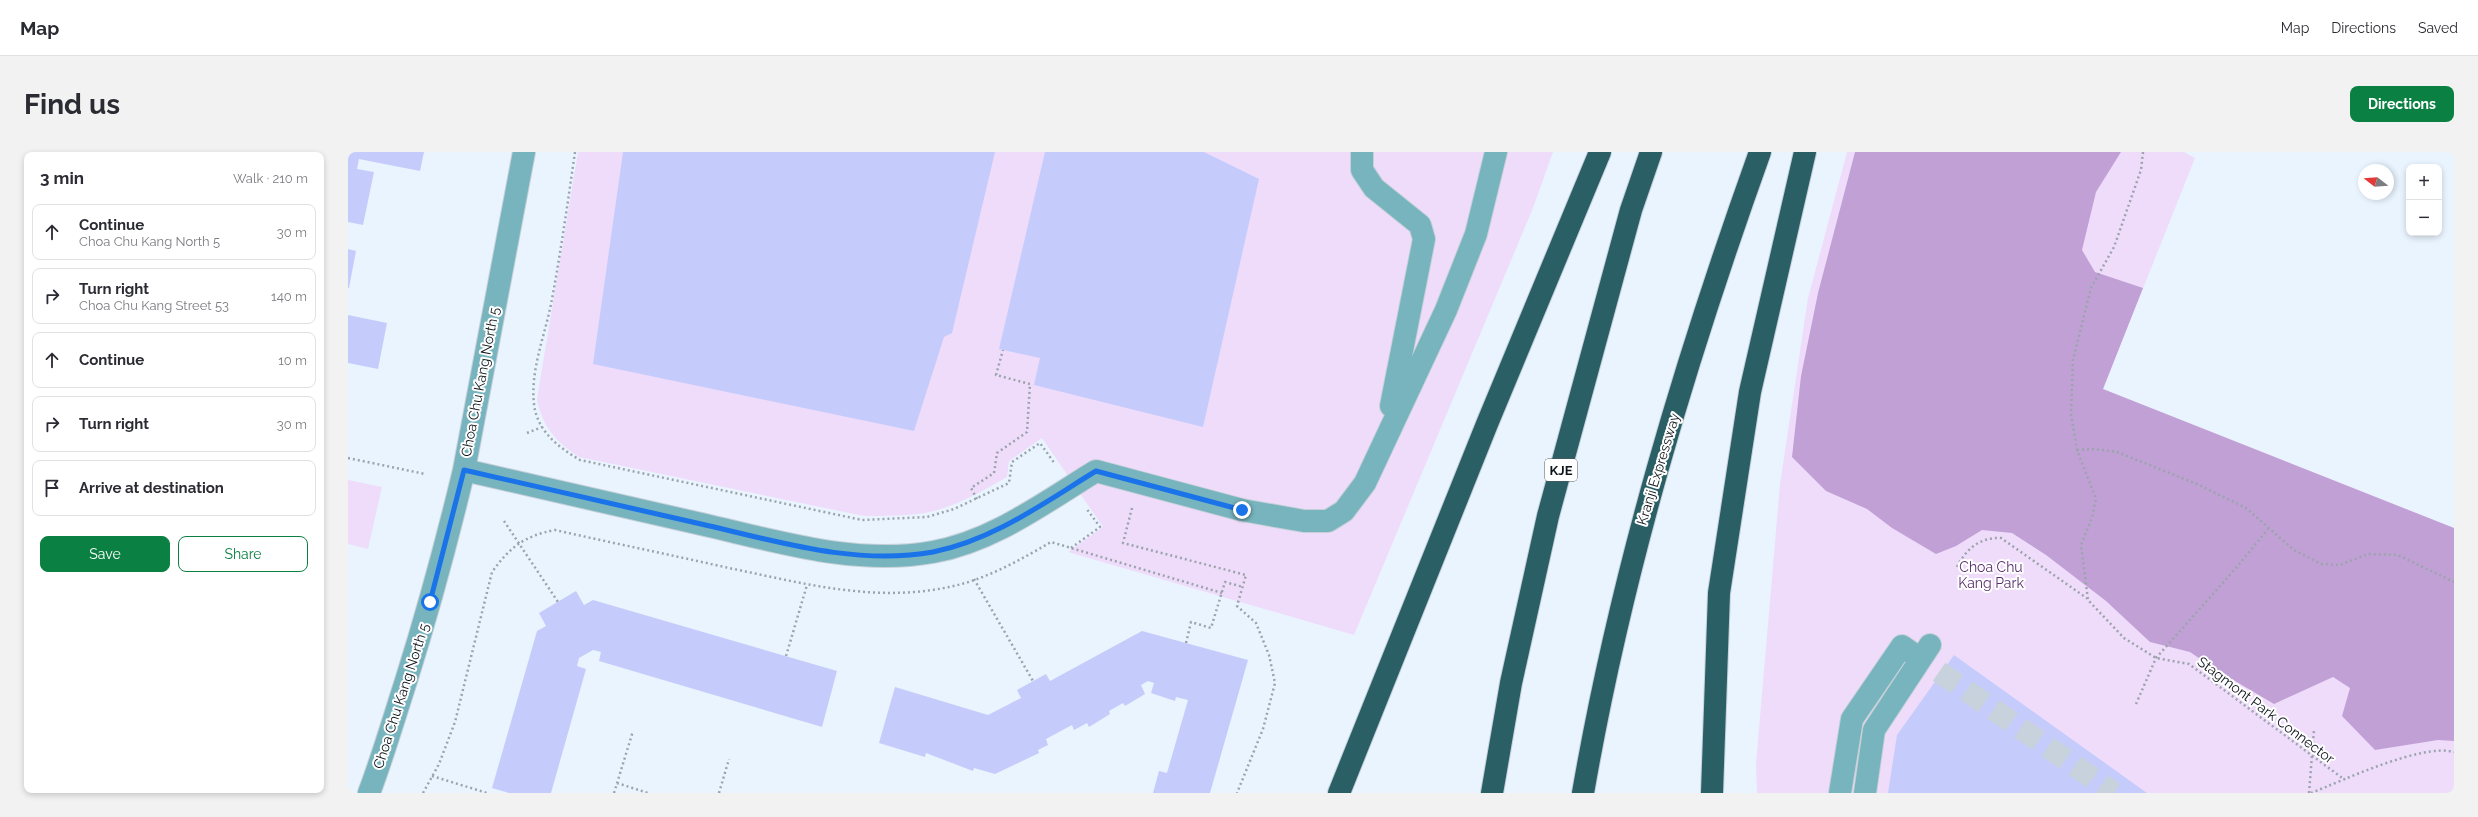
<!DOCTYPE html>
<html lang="en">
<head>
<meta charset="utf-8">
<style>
	body { margin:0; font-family:Raleway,sans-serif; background:#f2f2f3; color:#2b2b33 }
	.controls { position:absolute; right:12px; top:12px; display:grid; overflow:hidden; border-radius:8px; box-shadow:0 2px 6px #0003 }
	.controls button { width:36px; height:36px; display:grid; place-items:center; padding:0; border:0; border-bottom:1px solid #e1e1e2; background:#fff; color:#2b2b33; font:20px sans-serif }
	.compass { position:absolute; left:2010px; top:12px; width:36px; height:36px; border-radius:50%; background:#fff; box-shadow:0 2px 6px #0003; rotate:287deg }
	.stop { position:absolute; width:12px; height:12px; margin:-9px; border:3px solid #1a73e8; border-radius:50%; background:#fff }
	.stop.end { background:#1a73e8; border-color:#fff; box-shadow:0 1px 4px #0008 }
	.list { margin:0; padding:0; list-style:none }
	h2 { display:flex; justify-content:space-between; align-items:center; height:52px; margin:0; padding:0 16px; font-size:17px }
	h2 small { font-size:13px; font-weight:400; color:#7c7c81 }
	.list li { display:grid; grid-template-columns:26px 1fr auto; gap:12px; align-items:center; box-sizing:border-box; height:56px; margin:0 8px 8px; padding:0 8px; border:1px solid #e1e1e2; border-radius:8px }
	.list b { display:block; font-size:15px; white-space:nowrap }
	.list p { margin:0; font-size:13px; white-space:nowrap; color:#7c7c81 }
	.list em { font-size:13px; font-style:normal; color:#7c7c81 }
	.actions { display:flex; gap:8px; padding:12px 16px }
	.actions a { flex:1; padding:9px 0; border:1px solid #0b8043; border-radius:8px; text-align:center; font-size:14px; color:#0b8043 }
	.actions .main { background:#0b8043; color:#fff }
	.icon { flex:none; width:22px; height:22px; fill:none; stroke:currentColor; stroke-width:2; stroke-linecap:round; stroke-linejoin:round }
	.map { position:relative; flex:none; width:2106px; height:641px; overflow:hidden; border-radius:8px }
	header { display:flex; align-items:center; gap:24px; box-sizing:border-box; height:56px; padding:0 20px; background:#fff; border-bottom:1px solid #e1e1e2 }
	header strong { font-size:19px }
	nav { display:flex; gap:22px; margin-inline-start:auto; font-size:14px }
	.intro { display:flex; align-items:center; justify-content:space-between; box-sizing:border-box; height:96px; padding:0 24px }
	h1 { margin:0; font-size:28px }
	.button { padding:10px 18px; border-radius:8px; background:#0b8043; color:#fff; font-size:14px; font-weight:700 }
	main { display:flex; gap:24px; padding:0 24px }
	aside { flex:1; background:#fff; border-radius:8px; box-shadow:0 2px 6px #0003 }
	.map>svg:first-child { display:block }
	.green { fill:#efdcfb }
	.forest { fill:#c1a1d5 }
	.building { fill:#c5ccfb }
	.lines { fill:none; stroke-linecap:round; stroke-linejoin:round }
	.minor-tunnel { stroke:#c8d2dc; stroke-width:22; stroke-dasharray:22 11; stroke-linecap:butt }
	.minor-casing { stroke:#c6d0d9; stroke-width:24 }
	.highway-casing { stroke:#c6d0d9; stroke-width:24 }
	.path { stroke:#9ba4ac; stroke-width:2.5; stroke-dasharray:2 3; stroke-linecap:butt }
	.minor { stroke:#77b4bd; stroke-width:22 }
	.highway { stroke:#2a5f66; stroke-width:22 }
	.route { stroke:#1a73e8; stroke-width:5 }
	.labels { text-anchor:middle; stroke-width:4; stroke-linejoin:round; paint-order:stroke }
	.shield { fill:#fff; stroke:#565a5e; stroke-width:1 }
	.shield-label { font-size:13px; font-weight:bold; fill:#0d1419 }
	.street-label { font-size:14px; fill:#0d1419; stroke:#fff }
	.park-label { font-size:14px; fill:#582e6d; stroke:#fff }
</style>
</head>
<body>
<header>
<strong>Map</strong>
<nav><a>Map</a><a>Directions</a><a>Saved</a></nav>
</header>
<div class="intro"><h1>Find us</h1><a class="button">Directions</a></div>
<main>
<aside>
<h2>3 min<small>Walk · 210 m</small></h2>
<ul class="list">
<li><svg class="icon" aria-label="ahead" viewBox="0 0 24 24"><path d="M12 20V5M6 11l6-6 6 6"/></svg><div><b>Continue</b><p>Choa Chu Kang North 5</p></div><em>30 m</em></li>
<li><svg class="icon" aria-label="right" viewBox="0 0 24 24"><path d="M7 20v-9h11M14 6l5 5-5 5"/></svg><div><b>Turn right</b><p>Choa Chu Kang Street 53</p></div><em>140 m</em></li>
<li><svg class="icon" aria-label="ahead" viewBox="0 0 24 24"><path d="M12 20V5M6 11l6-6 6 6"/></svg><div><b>Continue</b></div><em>10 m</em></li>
<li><svg class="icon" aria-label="right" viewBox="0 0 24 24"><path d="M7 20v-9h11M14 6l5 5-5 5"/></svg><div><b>Turn right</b></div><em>30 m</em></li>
<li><svg class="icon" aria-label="arrive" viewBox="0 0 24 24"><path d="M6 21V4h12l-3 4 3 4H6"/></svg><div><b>Arrive at destination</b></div></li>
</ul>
<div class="actions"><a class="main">Save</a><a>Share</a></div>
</aside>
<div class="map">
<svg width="2106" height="641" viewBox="0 0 2106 641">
	<rect width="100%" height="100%" fill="#e9f4fe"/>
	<path class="green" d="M 230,0 L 1205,0 L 1185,56 L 1006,483 L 720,400 L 755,375 L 694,286 L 661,309 L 659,325 C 633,340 607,355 577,361 C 557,364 536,364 516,364 L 231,305 C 207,289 194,274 189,247 Z
		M 1499,0 L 1836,0 L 1847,6 L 1755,237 L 2106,376 L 2106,641 L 1409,641 L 1408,612 L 1432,332 L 1460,146 Z
		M 0,328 L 34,335 L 20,397 L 0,392 Z"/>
	<path class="forest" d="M 1507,0 L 1773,0 L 1748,40 L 1734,98 L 1747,120 L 1795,136 L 1755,237 L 2106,376 L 2106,589 L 2090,588 L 2027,598 L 1994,564 L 2002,536 L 1985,525 L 1926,552 L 1870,519 L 1842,500 L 1802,490 L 1758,449 L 1698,403 L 1664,381 L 1634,378 L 1608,394 L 1588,402 L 1544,376 L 1519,357 L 1478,339 L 1444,305 L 1453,224 L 1470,141 Z"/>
	<path class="building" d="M 0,0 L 76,0 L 72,19 L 11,7 L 9,17 L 26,20 L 15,73 L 0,70 Z
		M 275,0 L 647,0 L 604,181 L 596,185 L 566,279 L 245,212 Z
		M 697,0 L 856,0 L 911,27 L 855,275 L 686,233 L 692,206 L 651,197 Z
		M 0,97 L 8,99 L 1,136 L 0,136 Z
		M 0,163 L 39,171 L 30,217 L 0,211 Z
		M 228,439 L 236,453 L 245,448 L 489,519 L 474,575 L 251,509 L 253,500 L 245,498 L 231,506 L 229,514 L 238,517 L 203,641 L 161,641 L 144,636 L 189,479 L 198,474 L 191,461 Z
		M 794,479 L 900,508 L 862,641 L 805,641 L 811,619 L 819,621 L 840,548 L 828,545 L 827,549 L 803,541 L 806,531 L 800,529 L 793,533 L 797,542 L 777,554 L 775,551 L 761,559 L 762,562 L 741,575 L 739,571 L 726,578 L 724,573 L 698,587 L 700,593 L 690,598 L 691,601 L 647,622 L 626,616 L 625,619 L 578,601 L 577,605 L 531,591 L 547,535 L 640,563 L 673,546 L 669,538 L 698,522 L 702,529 Z
		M 1606,503 L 1799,641 L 1540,641 L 1549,583 Z"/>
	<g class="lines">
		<path class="minor-tunnel" d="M 1564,501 L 1766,641"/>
		<g class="minor-casing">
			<path id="minor" d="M 1014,0 L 1014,18 L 1026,36 L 1072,73 L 1076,87 L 1043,254
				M 116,318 C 195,336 274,354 353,372 C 428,389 507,414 585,400 C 646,389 697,350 748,319 L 894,358 L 956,369 L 980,369 L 996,359 L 1017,331 L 1098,158 L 1128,82 L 1148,0
				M 21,641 C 35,604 46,566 58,529 C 80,459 99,389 116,318 L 176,0
				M 1492,641 L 1504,567 L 1554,494 L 1564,501
				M 1517,641 L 1526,578 L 1582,493"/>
		</g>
		<g class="highway-casing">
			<path id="highway" d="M 991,641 L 1139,272 L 1252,0
				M 1144,641 L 1163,531 L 1200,364 L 1283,58 L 1303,0
				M 1235,641 C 1273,422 1337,209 1412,0
				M 1364,641 L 1371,441 L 1402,240 L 1457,0"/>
		</g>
		<path class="path" d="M 227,0 C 220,49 213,98 204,147 C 198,181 182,217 186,252 C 189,279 210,295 232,308 L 514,368 L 579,365 L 606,357 L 661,331 L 664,310 L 692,291 L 707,312
			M 1795,0 L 1793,18 L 1766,95 L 1743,136 L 1725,208 L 1723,262 L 1729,298 L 1748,347 L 1744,366 L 1733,393 L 1740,448 L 1776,486 L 1808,506 L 1841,512 L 1997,628
			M 179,281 L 194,275
			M 1729,298 L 1745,297 L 1769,300 L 1849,332 L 1898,356 L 1946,398 L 1973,412 L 1992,413 L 2020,402 L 2050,403 L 2106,430
			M 0,306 L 77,322
			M 629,347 L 623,336 L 646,321 L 649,301 L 679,280 L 682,232 L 648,223 L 655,198
			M 784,356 L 775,391 L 898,423 L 889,454 L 908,471 L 921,503 L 927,531 L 915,577 L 889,641
			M 156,369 L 210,450
			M 723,396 L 752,375 L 738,356
			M 1609,415 C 1618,397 1632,385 1653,386 L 1740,447
			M 626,427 L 685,529
			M 838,491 L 843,470 L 863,476 L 877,430 L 895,435
			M 438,504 L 459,433
			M 1788,552 L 1808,506 L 1888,416 L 1920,377
			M 84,624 L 139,641
			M 269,631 L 300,641
			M 75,641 L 91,612 L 107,570 L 144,420 C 162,395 176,384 207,378 C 265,391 323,403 381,416 C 454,431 526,451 601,435 C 637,428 672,408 703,390 L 874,441
			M 266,641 L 285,579
			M 371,641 L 381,607
			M 1961,641 L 1966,578
			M 1963,641 C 1996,628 2074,591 2106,600"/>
		<use href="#minor" class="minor"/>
		<use href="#highway" class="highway"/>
	</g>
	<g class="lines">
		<path class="route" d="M 82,450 L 116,318 C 195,336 274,354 353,372 C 428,389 507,414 585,400 C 646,388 697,350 748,319 L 894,358"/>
	</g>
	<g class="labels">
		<rect class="shield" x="1197" y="307" width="32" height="22" rx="3"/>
		<g class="shield-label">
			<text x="1213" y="323">KJE</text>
		</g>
		<g class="street-label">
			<text transform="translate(132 230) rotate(-79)" y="5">Choa Chu Kang North 5</text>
			<text transform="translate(1310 317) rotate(-73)" y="5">Kranji Expressway</text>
			<text transform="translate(53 544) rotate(-72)" y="5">Choa Chu Kang North 5</text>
			<text transform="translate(1918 558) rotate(37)" y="5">Stagmont Park Connector</text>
		</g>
		<g class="park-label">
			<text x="1643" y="420">Choa Chu<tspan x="1643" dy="16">Kang Park</tspan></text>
		</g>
	</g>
</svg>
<div class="controls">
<button>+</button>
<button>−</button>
</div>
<svg class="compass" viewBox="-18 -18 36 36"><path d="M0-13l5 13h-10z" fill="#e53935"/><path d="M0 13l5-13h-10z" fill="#7c7c81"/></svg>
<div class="stop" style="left:82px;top:450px"></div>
<div class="stop end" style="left:894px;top:358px"></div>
</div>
</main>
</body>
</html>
